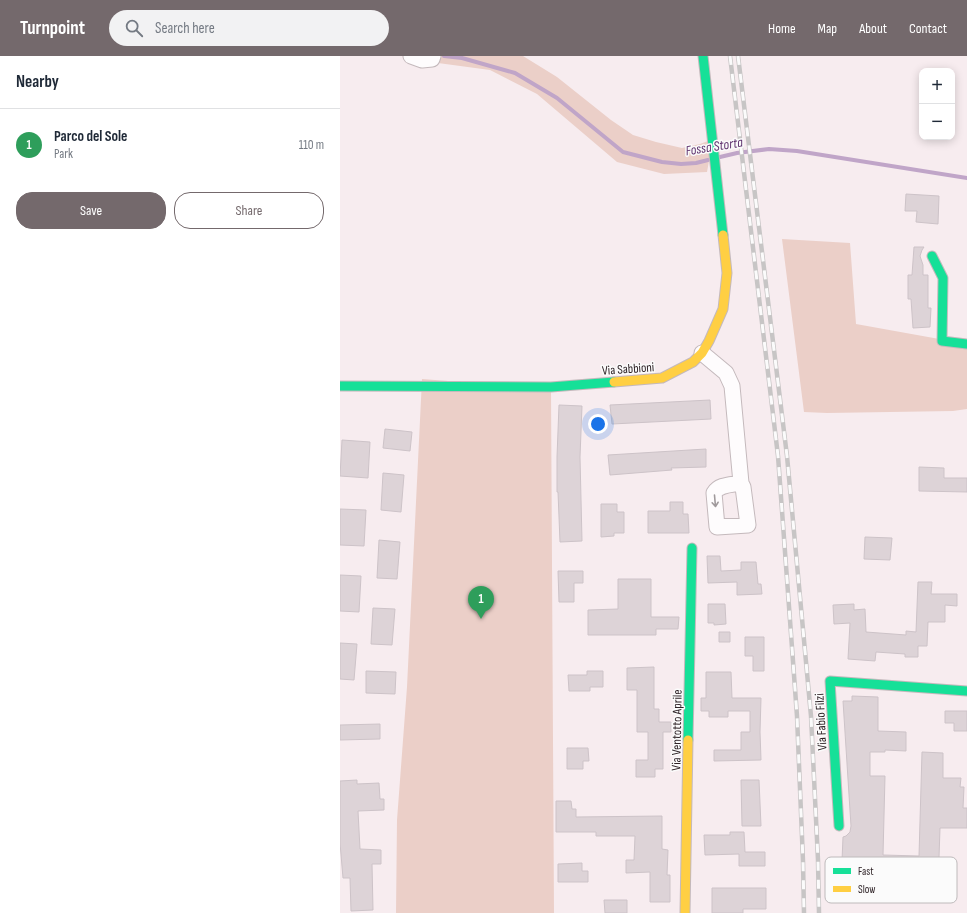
<!DOCTYPE html>
<html lang="en">
<head>
<meta charset="utf-8">
<style>
	body { margin:0; font-family:"Sofia Sans Condensed",sans-serif; background:#f2f2f3; color:#1f2937 }
	.controls { position:absolute; right:12px; top:12px; display:grid; overflow:hidden; border-radius:8px; box-shadow:0 2px 10px #0003 }
	.controls button { width:36px; height:36px; display:grid; place-items:center; padding:0; border:0; border-bottom:1px solid #e0e1e3; background:#fff; color:#1f2937; font:20px sans-serif }
	.you { position:absolute; left:258px; top:368px; width:14px; height:14px; margin:-10px; border:3px solid #fff; border-radius:50%; background:#1a73e8; box-shadow:0 0 0 6px #1a73e833 }
	.badge { display:grid; place-items:center; width:26px; height:26px; border-radius:50%; background:#74696c; color:#fff; font-size:13px; font-weight:700 }
	.pin { position:absolute; translate:-50% -33px; filter:drop-shadow(0 1px 2px #0008) }
	.pin::after { content:''; position:absolute; top:21px; width:14px; height:12px; background:inherit; clip-path:polygon(0 0,100% 0,50% 100%) }
	.list { margin:0; padding:0; list-style:none }
	h2 { display:flex; justify-content:space-between; align-items:center; height:52px; margin:0; padding:0 16px; font-size:17px }
	h2 small { font-size:13px; font-weight:400; color:#747a83 }
	.list li { display:grid; grid-template-columns:26px 1fr auto; gap:12px; align-items:center; box-sizing:border-box; height:72px; padding:0 16px; border-top:1px solid #e0e1e3 }
	.list b { display:block; font-size:15px; white-space:nowrap }
	.list p { margin:0; font-size:13px; white-space:nowrap; color:#747a83 }
	.list em { font-size:13px; font-style:normal; color:#747a83 }
	.actions { display:flex; gap:8px; padding:12px 16px }
	.actions a { flex:1; padding:9px 0; border:1px solid #74696c; border-radius:16px; text-align:center; font-size:14px; color:#74696c }
	.actions .main { background:#74696c; color:#fff }
	.icon { flex:none; width:22px; height:22px; fill:none; stroke:currentColor; stroke-width:2; stroke-linecap:round; stroke-linejoin:round }
	.map { position:relative; flex:none; width:627px; height:857px; overflow:hidden }
	header { display:flex; align-items:center; gap:24px; box-sizing:border-box; height:56px; padding:0 20px; background:#74696c; color:#fff }
	header strong { font-size:19px }
	nav { display:flex; gap:22px; margin-inline-start:auto; font-size:14px }
	.search { width:280px; height:36px; background:#f2f2f3; display:flex; align-items:center; gap:10px; box-sizing:border-box; padding:0 14px; border-radius:22px; color:#747a83; font-size:15px }
	main { display:flex }
	aside { flex:1; background:#fff }
	.map>svg:first-child { display:block }
	.green { fill:#ebcfc8 }
	.lines { fill:none; stroke-linecap:round; stroke-linejoin:round }
	.stream { stroke:#c0a5c8; stroke-width:4 }
	.building { fill:#ddd3d7; stroke:#cdc3c8 }
	.street-casing { stroke:#c4b9bc; stroke-width:17 }
	.fast-casing { stroke:#c4b9bc; stroke-width:11 }
	.slow-casing { stroke:#c4b9bc; stroke-width:11 }
	.street { stroke:#fefcfd; stroke-width:15 }
	.fast { stroke:#16e098; stroke-width:9 }
	.slow { stroke:#ffcf43; stroke-width:9 }
	.rail-casing { stroke:#c7c5c5; stroke-width:4.5 }
	.rail { stroke:#fbfbfb; stroke-width:3; stroke-dasharray:9; stroke-linecap:butt }
	.oneway { stroke:#a09a9c }
	.labels { text-anchor:middle; stroke-width:3; stroke-linejoin:round; paint-order:stroke }
	.street-label { font-size:13px; fill:#2e2226; stroke:#fbfbfb }
	.water-label { font-size:14px; font-style:italic; fill:#5d306d; stroke:#fbfbfb }
	.key { fill:#fbfbfb; stroke:#bebabb; stroke-width:1 }
	.key-label { font-size:11px; fill:#2e2226 }
</style>
</head>
<body>
<header>
<strong>Turnpoint</strong>
<div class="search"><svg class="icon" aria-label="search" viewBox="0 0 24 24"><circle cx="10" cy="10" r="6"/><path d="M15 15l6 6"/></svg>Search here</div>
<nav><a>Home</a><a>Map</a><a>About</a><a>Contact</a></nav>
</header>
<main>
<aside>
<h2>Nearby<small></small></h2>
<ul class="list">
<li><span class="badge" style="background:#2e9e5b">1</span><div><b>Parco del Sole</b><p>Park</p></div><em>110 m</em></li>
</ul>
<div class="actions"><a class="main">Save</a><a>Share</a></div>
</aside>
<div class="map">
<svg width="627" height="857" viewBox="0 0 627 857">
	<rect width="100%" height="100%" fill="#f7ecef"/>
	<path class="green" d="M 68,0 L 183,0 L 217,21 L 271,64 L 293,79 L 316,86 L 342,92 L 360,88 L 373,83 L 367,116 L 324,118 L 277,106 L 197,38 L 150,14 L 98,7 L 88,8 Z
		M 442,183 L 510,187 L 516,268 L 627,288 L 627,353 L 613,355 L 487,357 L 464,356 Z
		M 82,323 L 211,333 L 214,857 L 56,857 L 57,764 L 67,631 Z"/>
	<g class="lines">
		<path class="stream" d="M 104,0 L 122,2 L 175,17 L 217,42 L 283,96 L 322,106 L 341,108 L 356,107 L 368,104
			M 380,101 L 397,97 L 429,93 L 457,95 L 627,122"/>
	</g>
	<path class="building" d="M 566,138 L 599,140 L 598,168 L 576,166 L 577,155 L 565,155 Z
		M 574,191 L 584,191 L 582,194 L 580,200 L 583,209 L 583,219 L 588,219 L 588,252 L 591,252 L 590,271 L 573,272 L 571,243 L 568,243 L 568,219 L 572,219 Z
		M 370,344 L 371,363 L 272,368 L 270,349 Z
		M 219,349 L 242,350 L 240,401 L 242,485 L 220,486 L 218,436 L 217,436 L 217,401 Z
		M 45,373 L 72,376 L 70,395 L 43,392 Z
		M 2,384 L 30,386 L 28,422 L 0,420 Z
		M 366,393 L 366,411 L 331,412 L 332,414 L 270,419 L 268,399 Z
		M 579,411 L 604,412 L 604,422 L 627,422 L 627,436 L 579,435 Z
		M 43,417 L 64,419 L 61,456 L 41,454 Z
		M 330,446 L 343,446 L 343,458 L 348,458 L 349,477 L 308,477 L 308,455 L 330,455 Z
		M 261,448 L 277,448 L 277,456 L 284,456 L 284,477 L 274,477 L 274,480 L 261,481 Z
		M 0,453 L 26,454 L 24,490 L 0,489 Z
		M 525,481 L 552,482 L 550,504 L 524,503 Z
		M 39,484 L 60,486 L 57,523 L 37,522 Z
		M 367,500 L 380,500 L 381,515 L 401,514 L 401,506 L 416,506 L 418,528 L 421,528 L 422,538 L 397,539 L 397,526 L 368,527 Z
		M 218,515 L 243,515 L 243,527 L 234,527 L 234,546 L 219,546 Z
		M 0,519 L 21,520 L 19,556 L 0,555 Z
		M 278,523 L 311,523 L 311,561 L 339,561 L 338,573 L 316,573 L 316,579 L 248,579 L 248,554 L 278,553 Z
		M 578,526 L 592,526 L 591,538 L 617,538 L 617,550 L 605,549 L 605,566 L 588,566 L 587,590 L 578,590 L 578,601 L 565,601 L 565,598 L 536,596 L 535,605 L 508,603 L 510,567 L 494,568 L 493,549 L 514,548 L 514,554 L 525,553 L 526,576 L 566,579 L 566,575 L 576,576 Z
		M 368,548 L 385,548 L 386,568 L 374,569 L 374,567 L 368,567 Z
		M 33,552 L 55,553 L 52,589 L 31,588 Z
		M 379,576 L 390,576 L 390,586 L 379,586 Z
		M 405,581 L 424,581 L 424,615 L 413,615 L 413,600 L 405,600 Z
		M 0,587 L 17,588 L 14,624 L 0,623 Z
		M 314,611 L 314,653 L 319,653 L 319,666 L 331,666 L 331,676 L 323,676 L 323,713 L 315,713 L 315,721 L 296,721 L 296,704 L 308,704 L 308,676 L 297,676 L 297,634 L 287,634 L 287,612 Z
		M 26,615 L 56,616 L 55,638 L 26,637 Z
		M 247,615 L 263,615 L 263,631 L 250,631 L 250,635 L 229,635 L 228,619 L 247,619 Z
		M 366,616 L 391,616 L 392,642 L 421,642 L 420,676 L 421,704 L 374,705 L 374,694 L 401,694 L 401,676 L 410,676 L 410,655 L 388,655 L 388,661 L 369,661 L 369,655 L 361,655 L 361,642 L 366,642 Z
		M 512,640 L 538,641 L 538,675 L 566,676 L 566,695 L 545,694 L 545,696 L 530,696 L 530,720 L 545,720 L 543,799 L 579,800 L 582,696 L 603,697 L 603,722 L 621,722 L 620,731 L 624,731 L 623,752 L 627,752 L 627,772 L 600,772 L 598,831 L 572,826 L 514,824 L 514,834 L 497,834 L 497,805 L 502,805 L 503,781 L 506,780 L 510,776 L 511,770 L 503,645 L 512,645 Z
		M 605,655 L 627,655 L 627,675 L 614,675 L 614,667 L 605,667 Z
		M 40,668 L 40,683 L 0,684 L 0,669 Z
		M 227,692 L 248,692 L 249,705 L 243,705 L 243,713 L 227,713 Z
		M 17,724 L 17,728 L 39,727 L 40,743 L 44,743 L 44,754 L 18,755 L 20,793 L 41,794 L 41,808 L 32,808 L 33,854 L 11,855 L 10,822 L 3,822 L 0,787 L 0,725 Z
		M 401,724 L 419,724 L 421,770 L 402,770 Z
		M 216,745 L 231,745 L 232,753 L 236,753 L 236,761 L 322,760 L 322,793 L 328,794 L 327,819 L 330,819 L 330,846 L 310,846 L 310,816 L 286,817 L 286,804 L 294,804 L 295,780 L 256,780 L 256,776 L 216,776 Z
		M 390,776 L 404,776 L 405,796 L 425,796 L 425,810 L 399,810 L 399,798 L 365,799 L 364,779 L 390,779 Z
		M 242,807 L 242,815 L 248,815 L 248,826 L 218,826 L 218,808 Z
		M 372,832 L 426,832 L 426,853 L 403,853 L 403,857 L 372,857 Z
		M 264,844 L 287,844 L 287,857 L 265,857 Z"/>
	<g class="lines">
		<g class="street-casing">
			<path id="street" d="M 71,0 L 82,4 L 92,3 L 93,0
				M 362,297 L 386,317 L 392,330 L 401,427 L 403,431 L 408,469 L 377,471 L 374,437 C 379,428 392,429 401,427"/>
		</g>
		<g class="fast-casing">
			<path id="fast" d="M 363,0 L 383,179
				M 592,200 L 603,222 L 602,285 L 627,288
				M 0,330 L 211,331 L 274,326
				M 348,684 L 352,492
				M 499,770 L 490,625 L 627,635"/>
		</g>
		<g class="slow-casing">
			<path id="slow" d="M 274,326 L 322,322 L 353,306 L 362,297 L 369,285 L 383,253 L 387,217 L 383,179
				M 345,857 L 348,684"/>
		</g>
		<use href="#street" class="street"/>
		<use href="#fast" class="fast"/>
		<use href="#slow" class="slow"/>
		<g class="rail-casing">
			<path id="rail" d="M 390,0 L 438,400 L 457,660 L 463,805 L 464,857
				M 398,0 L 447,400 L 471,660 L 478,804 L 479,857"/>
		</g>
		<use href="#rail" class="rail"/>
	</g>
	<defs><path id="oneway-shaft" d="M-6 0H5M1.5-3L5.5 0L1.5 3" fill="none" stroke-width="1.6" stroke-linecap="round" stroke-linejoin="round"/></defs>
	<use class="oneway" href="#oneway-shaft" transform="translate(375 445) rotate(85)"/>
	<g class="labels">
		<g class="street-label">
			<text transform="translate(288 312) rotate(-4)" y="5">Via Sabbioni</text>
			<text transform="translate(480 666) rotate(-93)" y="5">Via Fabio Filzi</text>
			<text transform="translate(336 674) rotate(-89)" y="5">Via Ventotto Aprile</text>
		</g>
		<g class="water-label">
			<text transform="translate(374 90) rotate(-9)" y="5">Fossa Storta</text>
		</g>
	</g>
	<rect x="485" y="801" width="132" height="46" rx="6" class="key"/>
	<rect x="493" y="812" width="18" height="6" fill="#16e098"/>
	<rect x="493" y="830" width="18" height="6" fill="#ffcf43"/>
	<g class="key-label">
		<text x="518" y="819">Fast</text>
		<text x="518" y="837">Slow</text>
	</g>
</svg>
<div class="controls">
<button>+</button>
<button>−</button>
</div>
<div class="you"></div>
<div class="pin badge" style="left:141px;top:563px;background:#2e9e5b">1</div>
</div>
</main>
</body>
</html>
